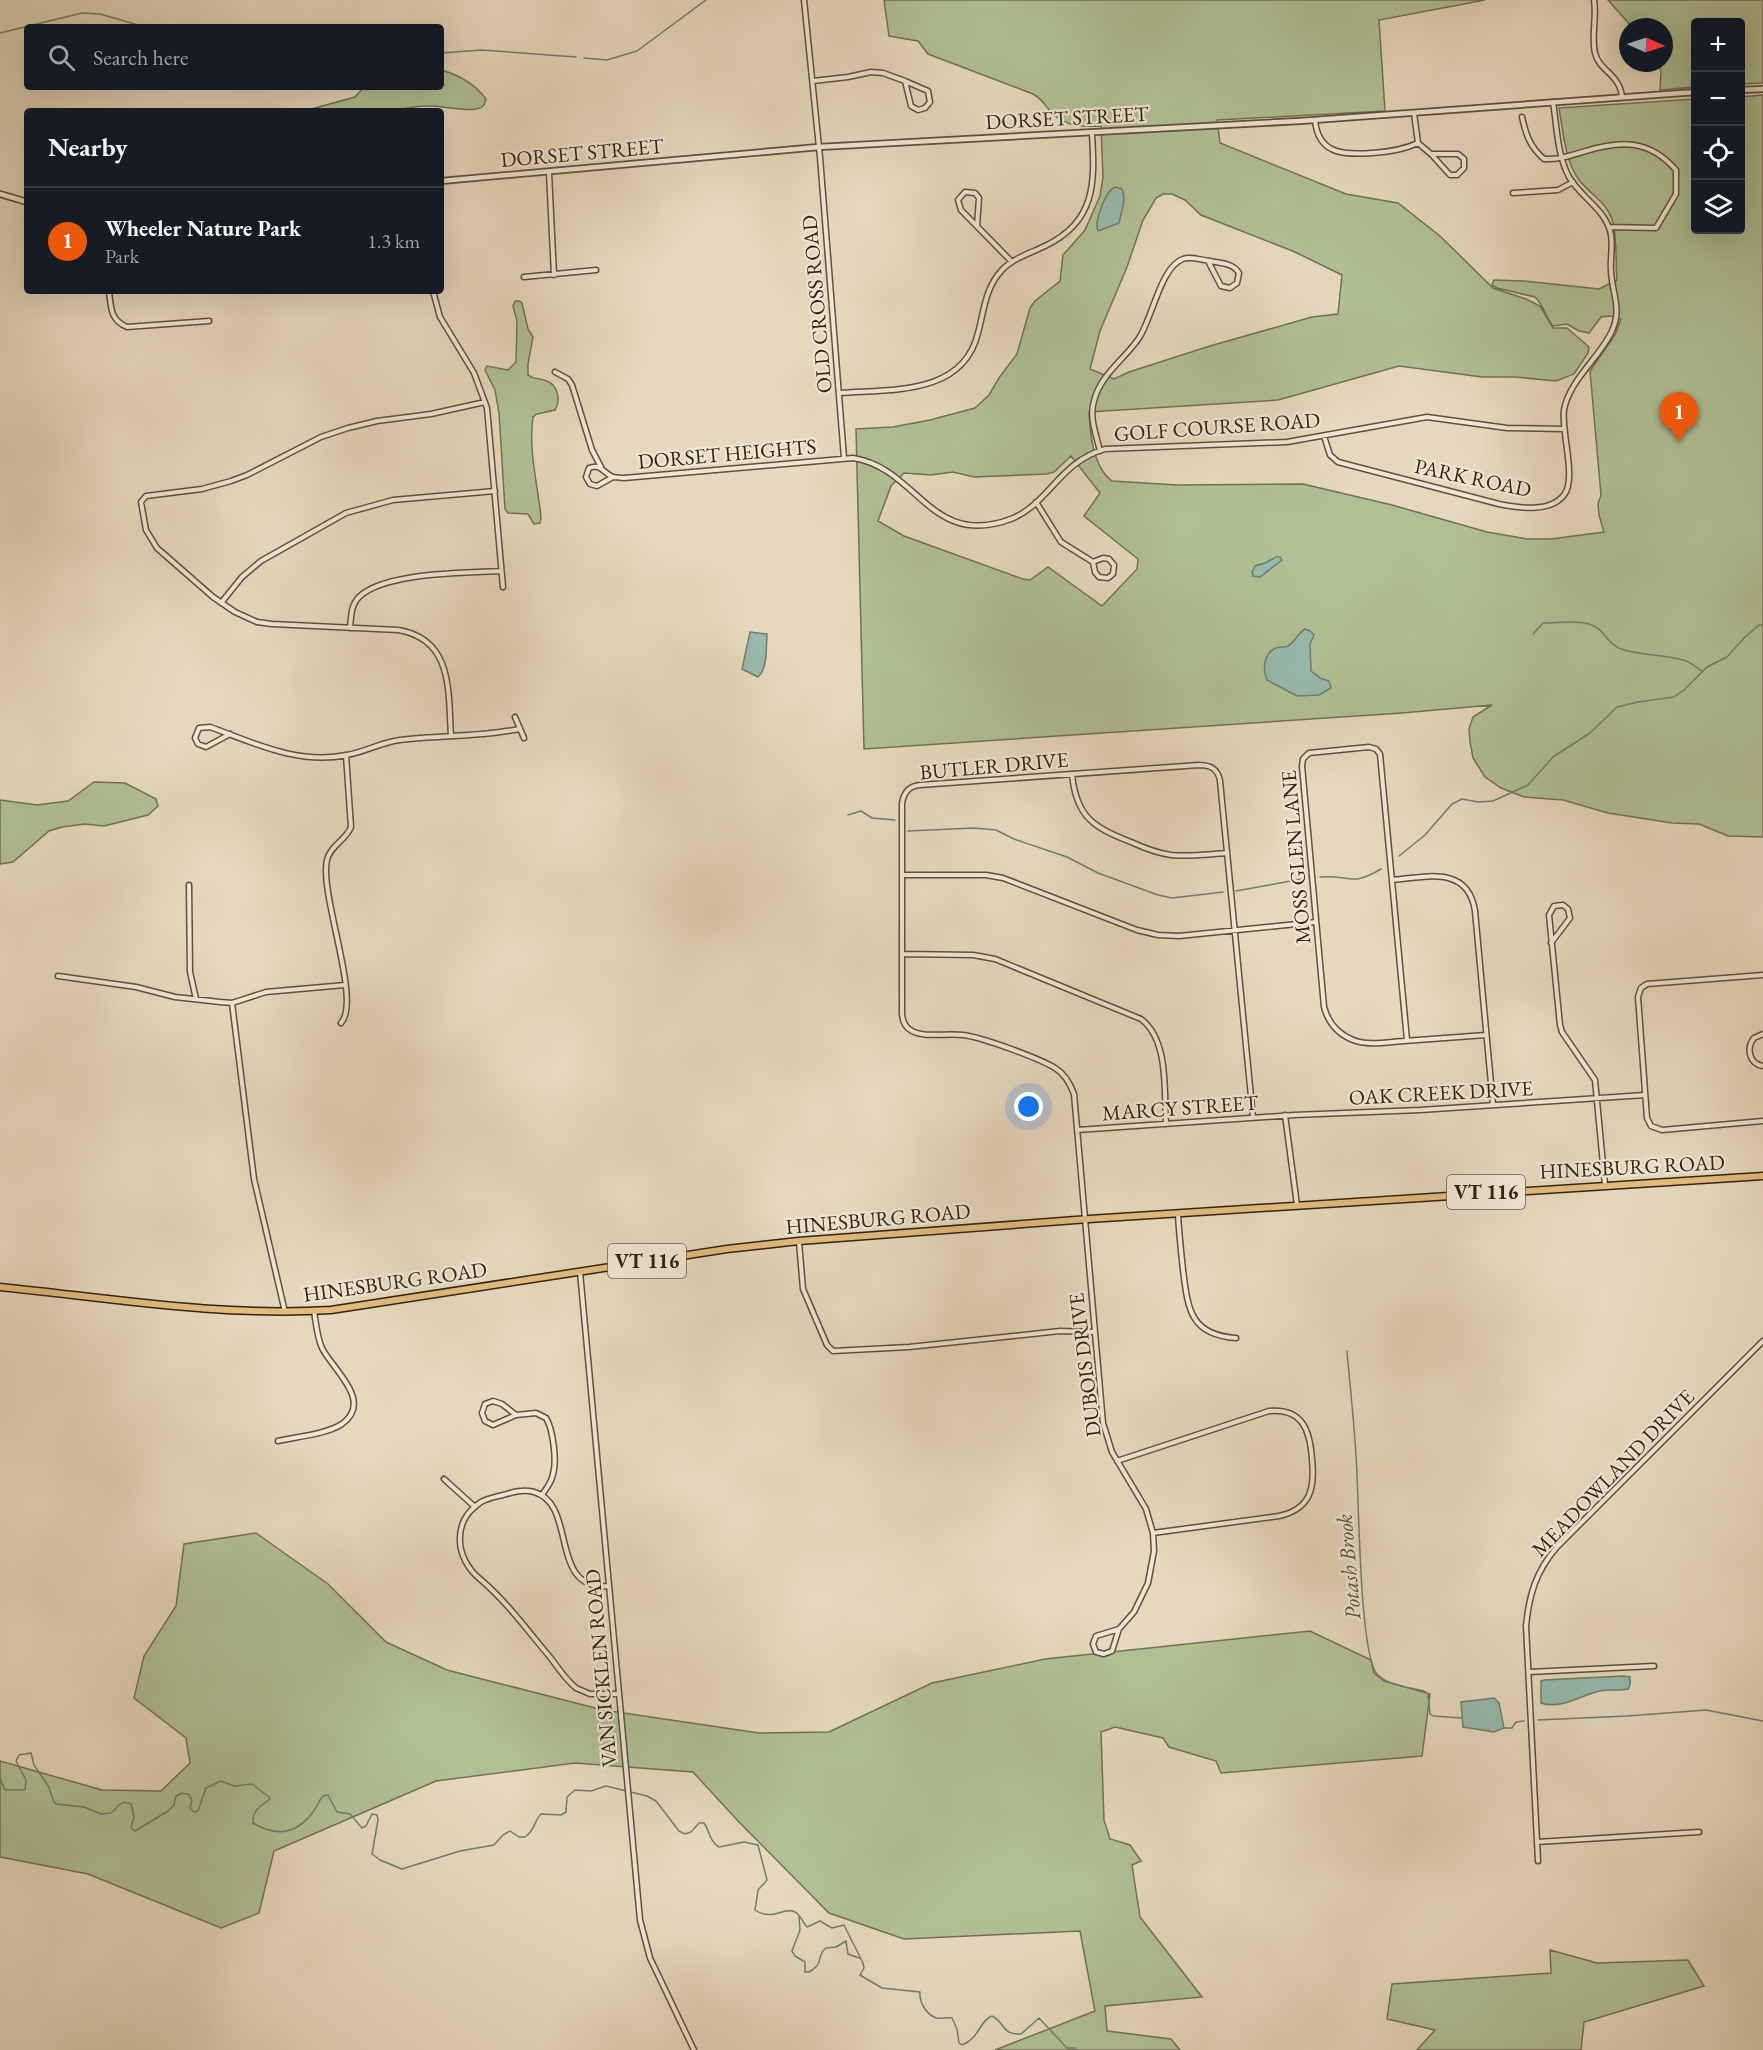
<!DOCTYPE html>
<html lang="en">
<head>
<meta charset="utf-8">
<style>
	body { margin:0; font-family:"EB Garamond",serif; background:#20242c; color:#f1f3f6 }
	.controls { position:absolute; right:18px; top:18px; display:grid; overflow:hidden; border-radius:6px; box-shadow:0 6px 24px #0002 }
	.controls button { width:54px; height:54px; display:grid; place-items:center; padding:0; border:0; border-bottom:2px solid #363941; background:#171b24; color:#f1f3f6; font:30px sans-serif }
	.compass { position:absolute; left:1619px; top:18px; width:54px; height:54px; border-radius:50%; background:#171b24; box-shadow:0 6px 24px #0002; rotate:93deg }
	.you { position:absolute; left:1029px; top:1107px; width:21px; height:21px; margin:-15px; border:4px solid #fff; border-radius:50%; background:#1a73e8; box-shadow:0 0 0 9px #1a73e833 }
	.badge { display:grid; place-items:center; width:39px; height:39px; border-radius:50%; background:#ea580c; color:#fff; font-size:20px; font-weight:700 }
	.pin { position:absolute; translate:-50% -50px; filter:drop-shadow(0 2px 3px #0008) }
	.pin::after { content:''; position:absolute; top:32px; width:21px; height:18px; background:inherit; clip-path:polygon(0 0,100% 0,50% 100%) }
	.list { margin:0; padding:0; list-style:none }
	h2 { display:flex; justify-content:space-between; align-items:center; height:78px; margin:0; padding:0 24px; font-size:26px }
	h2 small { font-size:20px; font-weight:400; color:#9ea1a6 }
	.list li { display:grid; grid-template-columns:39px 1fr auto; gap:18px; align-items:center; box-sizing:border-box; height:108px; padding:0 24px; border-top:2px solid #363941 }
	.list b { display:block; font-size:22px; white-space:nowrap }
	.list p { margin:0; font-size:20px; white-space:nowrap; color:#9ea1a6 }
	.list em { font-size:20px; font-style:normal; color:#9ea1a6 }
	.icon { flex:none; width:33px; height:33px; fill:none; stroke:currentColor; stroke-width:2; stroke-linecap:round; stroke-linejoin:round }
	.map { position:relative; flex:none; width:1763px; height:2050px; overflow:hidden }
	.search { position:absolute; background:#171b24; box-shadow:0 6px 24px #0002; left:24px; top:24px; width:420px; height:66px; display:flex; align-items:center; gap:15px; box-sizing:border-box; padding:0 21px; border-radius:6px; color:#9ea1a6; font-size:22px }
	.panel { position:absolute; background:#171b24; box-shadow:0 6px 24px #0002; left:24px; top:108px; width:420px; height:186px; border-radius:6px }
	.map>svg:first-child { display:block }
	.green { fill:#b0c095; stroke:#707254; stroke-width:1.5; fill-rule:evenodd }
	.water { fill:#97baad; stroke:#6e7e6f; stroke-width:1.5 }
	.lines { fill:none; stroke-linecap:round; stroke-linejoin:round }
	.stream { stroke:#6e7e6f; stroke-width:1.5 }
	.minor-casing { stroke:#5e513d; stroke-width:7 }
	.tertiary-casing { stroke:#5e513d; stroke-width:8 }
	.primary-casing { stroke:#312412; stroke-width:9 }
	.minor { stroke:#efe6d4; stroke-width:4 }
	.tertiary { stroke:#efe6d4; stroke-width:4.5 }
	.primary { stroke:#e3bc7e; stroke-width:6 }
	.labels { text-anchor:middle; stroke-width:4.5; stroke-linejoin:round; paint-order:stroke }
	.shield { fill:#efe6d4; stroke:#6a5e4c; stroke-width:1.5 }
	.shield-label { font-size:20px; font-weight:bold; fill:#312412 }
	.street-label { font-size:21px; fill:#312412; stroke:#efe6d4 }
	.water-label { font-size:22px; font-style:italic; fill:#505140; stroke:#efe6d4 }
</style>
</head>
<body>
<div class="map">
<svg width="1763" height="2050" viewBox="0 0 1763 2050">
	<rect width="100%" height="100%" fill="#e6d8bd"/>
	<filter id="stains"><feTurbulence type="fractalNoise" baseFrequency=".00333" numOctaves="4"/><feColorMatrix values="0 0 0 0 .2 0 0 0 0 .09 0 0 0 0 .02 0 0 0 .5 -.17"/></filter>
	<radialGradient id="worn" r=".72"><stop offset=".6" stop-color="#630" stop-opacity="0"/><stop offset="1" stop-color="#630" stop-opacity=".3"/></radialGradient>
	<path class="green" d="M 884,0 L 1485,0 L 1379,20 L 1385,111 L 1217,120 L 1220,143 L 1346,194 L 1398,203 L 1440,236 L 1493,288 L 1526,299 L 1540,306 L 1553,328 L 1567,328 L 1589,347 L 1588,353 L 1574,374 L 1556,381 L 1515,377 L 1482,377 L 1399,366 L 1278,400 L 1089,412 C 1090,434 1093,467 1112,481 L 1177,485 L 1303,484 L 1392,505 L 1487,532 L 1527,539 L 1551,539 L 1604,532 L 1599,515 L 1598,504 L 1601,495 L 1590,371 L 1615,335 L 1621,319 L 1610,316 L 1601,317 L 1589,333 L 1579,331 L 1567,324 L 1553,326 C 1545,317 1544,305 1535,297 L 1497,288 L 1492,285 L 1494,280 L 1524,281 L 1599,289 L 1617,280 C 1615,260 1618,239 1612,219 C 1606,202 1590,194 1579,180 C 1565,161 1563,131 1559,108 L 1695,99 L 1696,230 L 1740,230 L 1741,97 L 1763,95 L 1763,837 L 1728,836 L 1699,824 L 1672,823 L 1608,813 L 1563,800 L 1524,797 L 1501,788 L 1485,777 L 1473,758 L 1470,742 L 1469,729 L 1473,717 L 1492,705 L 1402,713 L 864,749 L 856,429 L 893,427 L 930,420 L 975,408 L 989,395 L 999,378 L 1017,354 L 1030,308 L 1035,301 L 1060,281 L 1063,255 L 1085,230 L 1100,196 L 1103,177 L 1101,126 C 1084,127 1068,127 1054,115 C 1045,107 1045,101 1033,94 L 928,54 L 918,41 L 889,36 ZM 1163,194 L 1172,194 L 1185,200 L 1201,215 L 1295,252 L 1342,275 L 1338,314 L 1312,317 L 1210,346 L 1129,372 L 1114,379 L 1090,369 L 1100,331 L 1127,267 L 1143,220 L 1156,198 ZM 1071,456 L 1100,493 L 1084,516 L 1138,559 L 1137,569 L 1102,606 L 1048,567 L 1030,580 L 1023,579 L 904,536 L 878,521 L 891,486 L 904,473 L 931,475 L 953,472 L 974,477 L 1047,474 L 1054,472 Z
		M 1608,0 L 1763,0 L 1763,83 L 1741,84 L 1740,22 L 1696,22 L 1695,87 L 1660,90 L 1661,72 L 1658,63 L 1664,63 L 1664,27 L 1632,27 Z
		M 441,70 C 459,75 475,84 486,99 C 485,102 485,105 482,107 C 473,113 442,106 430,106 C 418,106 408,107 396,111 L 304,111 L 355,97 L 364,87 L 441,87 Z
		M 515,301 L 519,301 L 522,303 L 528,329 L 533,337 L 528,364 L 528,375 C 535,380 540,378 547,381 C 558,386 561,400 555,410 L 537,414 L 533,417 C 528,450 538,485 541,518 L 540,523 L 534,524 L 528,514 L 508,513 L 505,509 L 499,413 L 495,390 L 485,370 L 487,366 L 508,370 L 516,362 L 517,321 L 513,306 Z
		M 94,782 L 125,783 L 156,799 L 158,806 L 148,815 L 104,826 L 85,824 L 62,827 L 49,831 L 13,862 L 0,864 L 0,800 L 37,805 L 68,801 Z
		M 256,1533 L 328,1584 L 386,1642 L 447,1670 L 603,1710 L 759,1733 L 829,1732 L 932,1683 L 1045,1659 L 1310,1631 L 1371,1660 L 1374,1673 L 1384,1681 L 1430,1694 L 1422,1756 L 1221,1773 L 1216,1761 L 1169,1747 L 1163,1738 L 1115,1727 L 1101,1732 L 1104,1820 L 1110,1839 L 1130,1845 L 1141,1861 L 1132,1865 L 1140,1917 L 1202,1997 L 1105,2006 L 1107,2031 L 1171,2039 L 1180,2050 L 995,2050 L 1095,2011 L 1080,1931 L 904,1939 L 829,1913 L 738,1821 L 693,1772 L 575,1763 L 436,1781 L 274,1851 L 259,1913 L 221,1928 L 88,1874 L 0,1857 L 0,1761 L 102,1790 L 161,1791 L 190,1763 L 186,1738 L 134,1698 L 144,1656 L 176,1606 L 184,1544 Z
		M 1550,1950 L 1597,1963 L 1688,1960 L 1704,1986 L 1584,2022 L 1581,2050 L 1417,2050 L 1435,2030 L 1387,2019 L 1392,1984 L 1551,1973 Z"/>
	<path class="water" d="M 1115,187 L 1122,189 C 1127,199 1121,212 1119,223 L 1098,231 C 1094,222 1105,191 1115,187 Z
		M 1276,557 L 1280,557 L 1282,560 L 1260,577 L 1253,576 L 1252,572 L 1255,566 L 1265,563 Z
		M 1305,629 L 1310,631 L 1314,635 L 1310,644 L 1311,671 L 1320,678 L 1329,681 L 1331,688 L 1319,695 L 1297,696 L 1267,680 C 1263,671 1263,655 1274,649 C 1278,646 1284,648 1288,646 C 1295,642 1298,633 1305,629 Z
		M 750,632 L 767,634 C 766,646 768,669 758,677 L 742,669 Z
		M 1623,1676 L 1630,1677 L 1630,1685 L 1628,1689 C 1619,1691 1609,1689 1600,1691 C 1581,1695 1561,1710 1541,1703 L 1541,1681 L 1544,1680 Z
		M 1494,1698 L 1499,1703 L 1504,1728 L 1494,1732 L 1463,1727 L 1461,1702 Z"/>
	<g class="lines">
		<path class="stream" d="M 0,33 L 82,13 L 100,14 L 145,27
			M 441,53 L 482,50 L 576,57
			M 584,58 L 607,60 L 637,51 L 706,0
			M 1533,634 L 1543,623 C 1558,623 1574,620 1589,624 C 1605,628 1606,644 1621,649 C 1642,656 1665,654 1686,661 C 1692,663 1697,668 1702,671
			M 848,815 L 861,811 L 872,818 L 895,820
			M 908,831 L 974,828 L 996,830 L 1014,839 L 1067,857 L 1098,873 L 1158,895 L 1172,898 L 1223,892
			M 1399,856 L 1425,835 L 1452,804 L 1462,799 L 1478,802 L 1493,801 L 1528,785 L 1553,757 L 1590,733 L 1617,707 L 1638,702 L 1674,697 L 1684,690 L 1707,667 L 1727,657 L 1744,638 L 1759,625 L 1763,625
			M 1320,877 C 1350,874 1349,888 1381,869
			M 1236,891 L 1302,879
			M 1347,1351 C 1350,1386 1354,1421 1356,1456 C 1359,1492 1359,1654 1377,1674 C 1388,1686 1409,1687 1424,1691 L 1428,1694 L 1430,1714 L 1433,1716 L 1461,1718
			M 1538,1720 L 1627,1716 L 1706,1710 L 1763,1721
			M 1504,1728 L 1512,1728 L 1516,1722 L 1524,1721
			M 0,1778 L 5,1790 L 25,1790 L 26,1780 L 16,1761 L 19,1755 L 31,1753 L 34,1765 L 49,1787 L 53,1800 L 56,1804 L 84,1807 L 101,1814 L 111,1813 C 118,1808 120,1799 131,1804 L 134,1817 L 131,1828 L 135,1831 L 168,1811 L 174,1805 L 176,1796 L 182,1793 L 188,1794 L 192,1800 L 190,1809 L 194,1812 L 198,1811 L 206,1788 L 221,1781 L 234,1786 L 252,1784 L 269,1797 L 270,1799 C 261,1806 252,1810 253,1823 C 278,1838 299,1833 315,1809 C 318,1805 319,1800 323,1796 L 328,1795 L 337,1812 L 350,1814 L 362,1828 L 366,1826 L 372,1814 L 377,1815 L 378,1820 L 372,1854 L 380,1860 L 402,1869 L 460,1851 L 494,1845 L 503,1835 L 510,1831 L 519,1837 L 525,1837 C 537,1828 533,1822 541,1814 L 561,1815 L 566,1812 L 567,1797 L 575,1790 L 591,1791 L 606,1786 L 647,1796 L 656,1801 L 679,1831 L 685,1834 L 691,1832 L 699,1823 L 704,1823 C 710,1831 709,1841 719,1847 L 744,1842 L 758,1845 L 767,1880 L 758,1890 L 755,1910 C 772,1922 784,1906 795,1912 C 800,1914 803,1923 807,1927 L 820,1921 L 832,1928 L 844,1925 L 863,1963 L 864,1968 L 860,1975 L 882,1988 L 920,1992 C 919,2002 926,2014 936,2018 C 941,2019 946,2017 952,2018 L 957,2029 L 959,2043 L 962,2045 C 979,2039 980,2020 992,2016 C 1005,2022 1001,2035 1021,2034 L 1039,2018 L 1067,2048 L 1075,2048 L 1077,2050
			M 799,1917 L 800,1930 L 792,1951 L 795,1956 L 805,1962 L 805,1972 L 809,1972 C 826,1962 815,1957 826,1948 L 836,1947 L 846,1941 L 848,1954 L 859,1958"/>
		<g class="minor-casing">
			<path id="minor" d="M 804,0 L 820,157 L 844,458
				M 1594,0 C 1597,17 1591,36 1595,53 C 1599,71 1620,74 1622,97
				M 813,81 L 848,77 L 871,72 L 883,73 L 905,81 L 911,106 L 918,110 L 925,108 L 930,102 L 928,91 L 905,81
				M 1414,113 L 1418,143 L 1431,154 L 1450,175 L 1457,175 L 1464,168 L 1464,159 L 1458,154 L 1431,154
				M 1522,117 C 1526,135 1530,147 1544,159 C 1559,160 1572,155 1586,151 C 1622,140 1650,140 1676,170 L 1676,194 L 1656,228 L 1609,227
				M 1315,120 C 1318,155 1345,155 1372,153 C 1389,152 1403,150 1418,143
				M 549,173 L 554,275
				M 1513,193 L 1558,190 L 1573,182
				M 977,226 L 979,198 L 975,193 L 965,192 L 958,200 L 961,210 L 1012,262
				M 524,277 L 596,270
				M 109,291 C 111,307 110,320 127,327 L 209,321
				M 433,291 L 440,317 L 474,373 L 487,408 L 503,587
				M 555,372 L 568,379 L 572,385 L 592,450 L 601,467
				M 840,393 C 890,389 963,396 978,333 C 984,311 985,288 1002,270 C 1013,258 1031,253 1045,246 C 1096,222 1095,182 1092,134
				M 1324,436 L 1330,455 L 1338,462 L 1499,504 C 1519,508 1550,513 1564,495 C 1577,479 1561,432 1564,410 C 1569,381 1598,359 1611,333 C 1623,309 1612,295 1611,271 C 1610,259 1613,247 1611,235 C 1607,210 1581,198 1569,177 C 1557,154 1557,127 1553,102
				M 1100,451 C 1096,434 1089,417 1094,401 C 1100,375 1125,359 1139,338 C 1152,319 1161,266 1183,259 C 1191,256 1201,260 1210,261 C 1220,263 1233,263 1239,273 L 1237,283 L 1230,288 L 1221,286 L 1208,261
				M 613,477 L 597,486 L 590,484 L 586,477 L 589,468 C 601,463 603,473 613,477 C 614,477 622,478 624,478 L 853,458 C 918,468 930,549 1011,519 C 1049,504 1059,462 1105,449 L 1287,442 L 1427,417 L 1507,428 L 1564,429
				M 1036,502 L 1061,542 L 1093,562 L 1095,572 L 1099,577 L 1108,578 L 1113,574 L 1114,565 L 1109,559 L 1103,558 L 1093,562
				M 221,603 L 242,577 L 261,561 L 346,513 L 393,500 L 495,491
				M 350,628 C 351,617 351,605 359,597 C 384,572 466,573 501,571
				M 515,717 L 524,738
				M 230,734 L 206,747 L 198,744 L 195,738 L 199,728 L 210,727 C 254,743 298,765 347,755 C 365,752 382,742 400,740 C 440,735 480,737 519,729
				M 451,736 C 448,693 454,639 398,630 L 272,624 L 257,622 L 235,612 L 213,597 L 157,548 L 146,530 L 141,502 L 146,496 L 202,489 L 231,481 L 247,475 L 321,437 L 348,428 L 377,421 L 431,414 L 485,402
				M 1072,774 C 1076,817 1094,828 1131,842 C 1144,848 1157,853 1171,855 C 1190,857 1209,854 1227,853
				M 902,875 L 986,875 L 1003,878 L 1137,930 L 1158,935 L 1179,936 L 1316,922
				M 1392,880 C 1426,877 1468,865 1475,911 L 1493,1105
				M 189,885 L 190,972 L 196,999
				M 1551,943 L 1570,918 L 1568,909 L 1563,905 L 1554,906 L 1549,915 L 1560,1025 L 1562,1032 L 1595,1080 L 1605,1185
				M 902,954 L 973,955 L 995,959 L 1141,1019 C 1169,1040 1164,1091 1166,1124
				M 1763,975 L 1647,984 L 1641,988 L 1638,997 L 1647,1118 L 1651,1126 L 1662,1130 L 1763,1121
				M 58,976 L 136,987 L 175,997 L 220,1002 L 232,1003 L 266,992 L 345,985
				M 232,1003 L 254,1179 L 285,1312
				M 341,1023 C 362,1001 319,894 327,860 C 330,846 346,840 351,827 L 346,755
				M 1763,1034 L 1754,1038 C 1746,1048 1749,1064 1763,1066
				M 1407,1040 L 1380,754 L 1376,749 L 1369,747 L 1309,753 L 1303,759 L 1302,766 L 1324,1007 C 1328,1022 1338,1034 1353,1040 C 1368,1046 1388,1042 1404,1041 C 1431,1039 1459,1037 1486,1035
				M 1285,1115 L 1297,1205
				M 1077,1130 L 1294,1115 L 1420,1110 L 1645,1095
				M 1178,1214 C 1179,1233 1181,1251 1183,1270 C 1188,1309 1190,1335 1236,1338
				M 799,1242 L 803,1289 L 827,1345 L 833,1351 L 909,1347 L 1060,1331 L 1095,1332
				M 580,1272 L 640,1920 L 650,1958 L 694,2050
				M 516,1415 L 493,1425 L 485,1421 L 482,1413 L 485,1404 L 493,1401 L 502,1404 L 516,1415 L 536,1413 L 546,1418 C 553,1429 557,1461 553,1474 C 552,1482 546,1489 542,1495
				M 278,1441 C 296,1437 327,1434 342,1424 C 374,1401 332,1369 322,1348 C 317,1337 316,1324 314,1311
				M 1117,1461 L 1269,1411 C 1303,1408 1310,1431 1312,1459 C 1315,1488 1311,1509 1279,1516 L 1153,1533
				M 444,1479 L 475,1507
				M 608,1586 C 548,1591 578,1504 534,1492 C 523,1489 513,1492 503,1495 C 495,1497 488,1498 481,1502 C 451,1521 455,1559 480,1579 C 507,1602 527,1630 550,1657 C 558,1668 566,1680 576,1688 L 590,1694 L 617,1694
				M 1119,1629 L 1112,1651 L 1104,1654 L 1096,1652 L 1093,1644 L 1096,1636 L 1119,1629 L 1134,1612 L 1148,1583 L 1154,1551 L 1153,1533 L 1146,1509 L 1112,1452 L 1103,1423 L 1074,1094 C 1070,1083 1065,1074 1055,1068 C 1039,1058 981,1037 963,1035 C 947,1033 925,1038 912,1031 C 904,1027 902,1020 902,1012 L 902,803 C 904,792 909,786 920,785 L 1199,765 C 1211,765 1218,769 1220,781 L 1253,1117
				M 1529,1672 L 1654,1666
				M 1537,1842 L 1699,1832
				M 1538,1861 L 1526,1626 C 1529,1595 1536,1571 1557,1547 L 1763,1341"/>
		</g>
		<g class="tertiary-casing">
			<path id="tertiary" d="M 1740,90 L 1763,89
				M 441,181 L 819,147 L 1300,121 L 1696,92
				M 0,194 L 27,202"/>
		</g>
		<g class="primary-casing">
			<path id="primary" d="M 0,1287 C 110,1298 221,1317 331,1310 L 727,1249 L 799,1241 L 1089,1219 L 1763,1176"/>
		</g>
		<use href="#minor" class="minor"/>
		<use href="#tertiary" class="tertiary"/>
		<use href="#primary" class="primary"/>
	</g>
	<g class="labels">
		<g class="shield">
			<rect x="1447" y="1175" width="78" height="34" rx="4.5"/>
			<rect x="608" y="1244" width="78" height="34" rx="4.5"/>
		</g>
		<g class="shield-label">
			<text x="1486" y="1199">VT 116</text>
			<text x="647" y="1268">VT 116</text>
		</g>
		<g class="street-label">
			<text transform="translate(1067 118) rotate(-3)" y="7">DORSET STREET</text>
			<text transform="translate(582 153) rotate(-5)" y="7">DORSET STREET</text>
			<text transform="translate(817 304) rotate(-95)" y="7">OLD CROSS ROAD</text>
			<text transform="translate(1217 427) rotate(-4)" y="7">GOLF COURSE ROAD</text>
			<text transform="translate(727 454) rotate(-5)" y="7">DORSET HEIGHTS</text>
			<text transform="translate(1473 478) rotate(12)" y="7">PARK ROAD</text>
			<text transform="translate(994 766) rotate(-5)" y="7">BUTLER DRIVE</text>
			<text transform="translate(1296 857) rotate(-95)" y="7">MOSS GLEN LANE</text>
			<text transform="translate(1441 1093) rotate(-3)" y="7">OAK CREEK DRIVE</text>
			<text transform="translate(1180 1108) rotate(-4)" y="7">MARCY STREET</text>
			<text transform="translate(1632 1167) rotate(-3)" y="7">HINESBURG ROAD</text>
			<text transform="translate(878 1219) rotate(-5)" y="7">HINESBURG ROAD</text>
			<text transform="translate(395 1282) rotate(-8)" y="7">HINESBURG ROAD</text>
			<text transform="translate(1085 1365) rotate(-97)" y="7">DUBOIS DRIVE</text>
			<text transform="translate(1613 1473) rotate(-46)" y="7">MEADOWLAND DRIVE</text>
			<text transform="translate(601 1668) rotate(-95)" y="7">VAN SICKLEN ROAD</text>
		</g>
		<g class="water-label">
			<text transform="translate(1348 1567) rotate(-95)" y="8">Potash Brook</text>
		</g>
	</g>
	<rect width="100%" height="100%" filter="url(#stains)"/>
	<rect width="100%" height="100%" fill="url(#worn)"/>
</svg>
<div class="controls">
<button>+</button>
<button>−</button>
<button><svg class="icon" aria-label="locate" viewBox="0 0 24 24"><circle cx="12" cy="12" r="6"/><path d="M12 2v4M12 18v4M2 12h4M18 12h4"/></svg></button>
<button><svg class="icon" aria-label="layers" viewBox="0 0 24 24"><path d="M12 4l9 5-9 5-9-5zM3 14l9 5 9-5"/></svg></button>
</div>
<svg class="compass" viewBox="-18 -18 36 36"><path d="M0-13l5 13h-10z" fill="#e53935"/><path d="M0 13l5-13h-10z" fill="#9ea1a6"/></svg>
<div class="you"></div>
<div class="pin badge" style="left:1679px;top:442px">1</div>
<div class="search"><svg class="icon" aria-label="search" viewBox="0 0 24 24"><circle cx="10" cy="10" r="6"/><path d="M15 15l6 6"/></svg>Search here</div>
<section class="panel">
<h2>Nearby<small></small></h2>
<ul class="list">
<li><span class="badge">1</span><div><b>Wheeler Nature Park</b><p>Park</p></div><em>1.3 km</em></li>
</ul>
</section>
</div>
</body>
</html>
